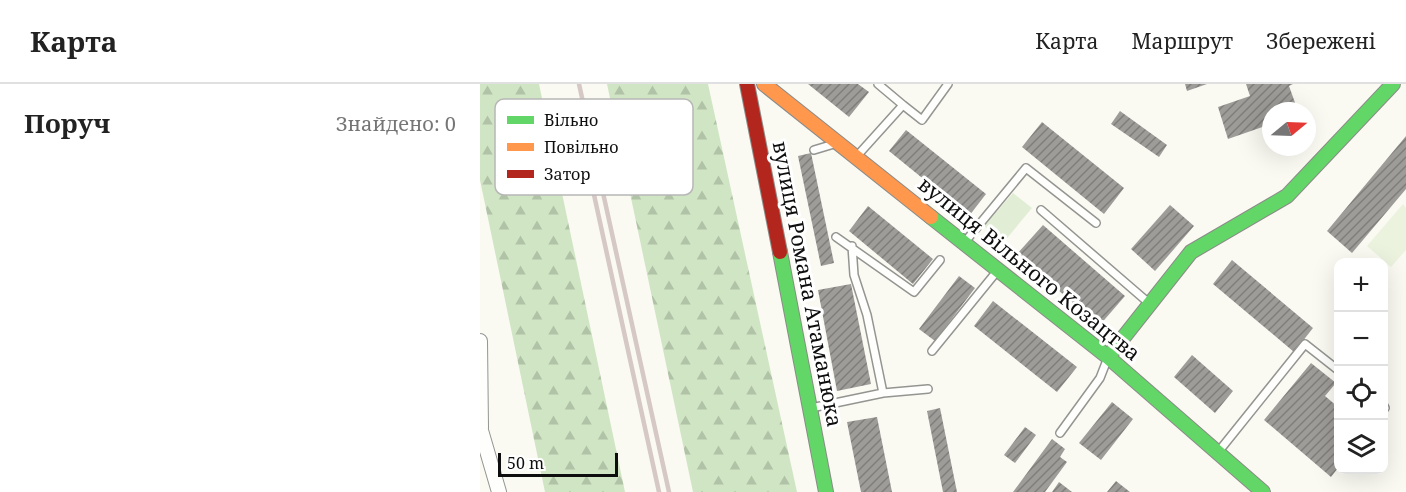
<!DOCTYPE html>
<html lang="uk">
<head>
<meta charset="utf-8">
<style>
	body { margin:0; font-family:"Noto Serif",serif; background:#f2f2f2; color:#222 }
	.controls { position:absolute; right:18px; bottom:18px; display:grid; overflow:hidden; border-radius:12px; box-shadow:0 6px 24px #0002 }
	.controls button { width:54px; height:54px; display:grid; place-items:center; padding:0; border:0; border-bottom:2px solid #e0e0e0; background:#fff; color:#222; font:30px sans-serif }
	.compass { position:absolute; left:782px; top:18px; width:54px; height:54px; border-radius:50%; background:#fff; box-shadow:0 6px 24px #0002; rotate:71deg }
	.scale { position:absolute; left:18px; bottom:15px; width:120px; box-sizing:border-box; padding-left:6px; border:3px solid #0e0e0e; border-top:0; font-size:16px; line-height:21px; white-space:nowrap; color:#0e0e0e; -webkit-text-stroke:4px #fff; paint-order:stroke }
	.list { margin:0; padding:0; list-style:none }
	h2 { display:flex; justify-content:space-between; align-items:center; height:78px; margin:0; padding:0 24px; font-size:26px }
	h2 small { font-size:20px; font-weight:400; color:#767676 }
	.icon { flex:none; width:33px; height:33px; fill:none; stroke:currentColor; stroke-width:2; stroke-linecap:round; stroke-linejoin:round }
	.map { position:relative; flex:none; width:926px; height:408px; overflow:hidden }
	header { display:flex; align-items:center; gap:36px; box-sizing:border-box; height:84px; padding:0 30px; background:#fff; border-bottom:2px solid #e0e0e0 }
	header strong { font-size:28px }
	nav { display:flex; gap:33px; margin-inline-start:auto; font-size:21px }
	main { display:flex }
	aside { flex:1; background:#fff }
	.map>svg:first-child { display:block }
	.forest { fill:url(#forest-firs) }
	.park { fill:#e1eed5 }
	.pitch { fill:#ebf3df }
	.building { fill:url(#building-hatch) }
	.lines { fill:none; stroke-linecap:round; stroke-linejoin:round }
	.lane-casing { stroke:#949491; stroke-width:10 }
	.street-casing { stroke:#949491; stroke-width:16 }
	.fast-casing { stroke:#8b8b88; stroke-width:16 }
	.slow-casing { stroke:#8b8b88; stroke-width:16 }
	.jam-casing { stroke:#8b8b88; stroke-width:16 }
	.lane { stroke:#fefefd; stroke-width:7 }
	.street { stroke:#fefefd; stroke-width:14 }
	.fast { stroke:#63d668; stroke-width:14 }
	.slow { stroke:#ff974d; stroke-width:14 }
	.jam { stroke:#b3261e; stroke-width:14 }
	.rail { stroke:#d5c8c5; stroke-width:4.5 }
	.labels { text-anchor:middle; stroke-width:6; stroke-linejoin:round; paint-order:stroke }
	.street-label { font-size:21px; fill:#0e0e0e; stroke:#fff }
	.key { fill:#fff; stroke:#b7b7b7; stroke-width:1.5 }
	.key-label { font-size:16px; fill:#0e0e0e }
</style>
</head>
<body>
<header>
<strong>Карта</strong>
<nav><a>Карта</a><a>Маршрут</a><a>Збережені</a></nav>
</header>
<main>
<aside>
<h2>Поруч<small>Знайдено: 0</small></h2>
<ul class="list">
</ul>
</aside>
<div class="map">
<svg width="926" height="408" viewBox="0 0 926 408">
	<defs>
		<pattern id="forest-firs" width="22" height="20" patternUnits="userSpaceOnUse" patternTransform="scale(1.5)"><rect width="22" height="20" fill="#d0e5c4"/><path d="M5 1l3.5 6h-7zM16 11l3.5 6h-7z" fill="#b1c3a7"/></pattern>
		<pattern id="building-hatch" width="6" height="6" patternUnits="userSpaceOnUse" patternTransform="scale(1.5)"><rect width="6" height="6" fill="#9e9c98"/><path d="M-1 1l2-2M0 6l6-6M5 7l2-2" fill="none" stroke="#7f7e7a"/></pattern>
	</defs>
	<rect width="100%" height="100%" fill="#fafaf3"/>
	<path class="forest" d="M 0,0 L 59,0 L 145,408 L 65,408 L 0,96 Z
		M 127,0 L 228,0 L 317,408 L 213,408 Z"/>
	<path class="park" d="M 533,109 L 552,124 L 523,159 L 504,142 Z"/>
	<path class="pitch" d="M 923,120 L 926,124 L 926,166 L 911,183 L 887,162 Z"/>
	<path class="building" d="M 328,0 L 378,0 L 389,8 L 369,33 Z
		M 705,0 L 727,0 L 707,7 Z
		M 766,0 L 813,0 L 809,2 L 818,27 L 791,27 L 791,40 L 748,55 L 738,23 L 770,12 Z
		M 640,27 L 687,61 L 679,73 L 631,40 Z
		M 562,38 L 644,104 L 624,130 L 542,63 Z
		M 426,46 L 506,110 L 489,132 L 409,67 Z
		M 926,52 L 926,105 L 872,169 L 847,147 Z
		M 331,69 L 354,179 L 341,182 L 318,72 Z
		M 690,121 L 714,142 L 675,187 L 651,165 Z
		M 388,122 L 453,175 L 433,200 L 369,147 Z
		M 563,141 L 645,212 L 619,242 L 537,170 Z
		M 752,176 L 833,244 L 814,268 L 733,200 Z
		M 479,192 L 495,204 L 455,257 L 439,245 Z
		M 371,200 L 391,300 L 357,307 L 338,206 Z
		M 513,217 L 597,283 L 577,308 L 494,242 Z
		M 712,271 L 753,307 L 735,329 L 694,293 Z
		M 831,279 L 856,299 L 845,312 L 858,323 L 858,384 L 851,393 L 784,336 Z
		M 632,318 L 653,335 L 621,376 L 599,359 Z
		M 460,324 L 477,408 L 463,408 L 447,327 Z
		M 397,333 L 412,408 L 381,408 L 367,338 Z
		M 545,343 L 556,351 L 535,379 L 524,371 Z
		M 572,355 L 585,365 L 580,373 L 587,378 L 565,408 L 533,408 Z
		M 636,397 L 650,408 L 627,408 Z
		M 579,398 L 592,408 L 572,408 Z"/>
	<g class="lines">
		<g class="lane-casing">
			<path id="lane" d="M 423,21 L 442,36 L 468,0
				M 334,66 L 354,60
				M 377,72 L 423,21 L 398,0
				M 561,126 L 670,220
				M 356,153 L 434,208 L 460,176
				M 484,159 L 546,84 L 616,139
				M 452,267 L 518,186
				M 403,309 L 448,305
				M 904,322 L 905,324
				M 331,324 L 403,309 L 387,231 L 374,191 L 372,162
				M 580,349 L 620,294 L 627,276
				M 739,367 L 825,260 L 858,286"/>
		</g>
		<g class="street-casing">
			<path id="street" d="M 0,257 L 1,344
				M 0,343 L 19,408"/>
		</g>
		<g class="fast-casing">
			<path id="fast" d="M 451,133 L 628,273 L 783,408
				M 300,168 L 346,408
				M 628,273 L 711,168 L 807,112 L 913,0"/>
		</g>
		<g class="slow-casing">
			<path id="slow" d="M 284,0 L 451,133"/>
		</g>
		<g class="jam-casing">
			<path id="jam" d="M 267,0 L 300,168"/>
		</g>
		<use href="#lane" class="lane"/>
		<use href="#street" class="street"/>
		<use href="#fast" class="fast"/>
		<use href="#slow" class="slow"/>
		<use href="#jam" class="jam"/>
		<path class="rail" d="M 99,0 L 189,408
			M 104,65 L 179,408"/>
	</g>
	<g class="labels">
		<g class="street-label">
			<text transform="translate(549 185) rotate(39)" y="7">вулиця Вільного Козацтва</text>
			<text transform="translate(327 200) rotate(79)" y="7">вулиця Романа Атаманюка</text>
		</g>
	</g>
	<rect x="15" y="15" width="198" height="96" rx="9" class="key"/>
	<rect x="27" y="32" width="27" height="8" fill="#63d668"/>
	<rect x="27" y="59" width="27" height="8" fill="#ff974d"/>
	<rect x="27" y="86" width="27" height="8" fill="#b3261e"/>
	<g class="key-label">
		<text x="64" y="42">Вільно</text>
		<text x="64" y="69">Повільно</text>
		<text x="64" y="96">Затор</text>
	</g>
</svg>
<div class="controls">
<button>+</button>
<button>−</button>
<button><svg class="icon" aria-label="locate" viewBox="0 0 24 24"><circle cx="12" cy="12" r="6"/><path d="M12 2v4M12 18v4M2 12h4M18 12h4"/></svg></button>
<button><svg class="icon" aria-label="layers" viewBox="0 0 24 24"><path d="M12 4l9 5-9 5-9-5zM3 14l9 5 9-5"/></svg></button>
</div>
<svg class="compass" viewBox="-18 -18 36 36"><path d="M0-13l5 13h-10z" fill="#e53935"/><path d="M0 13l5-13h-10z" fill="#767676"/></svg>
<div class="scale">50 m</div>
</div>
</main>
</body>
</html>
